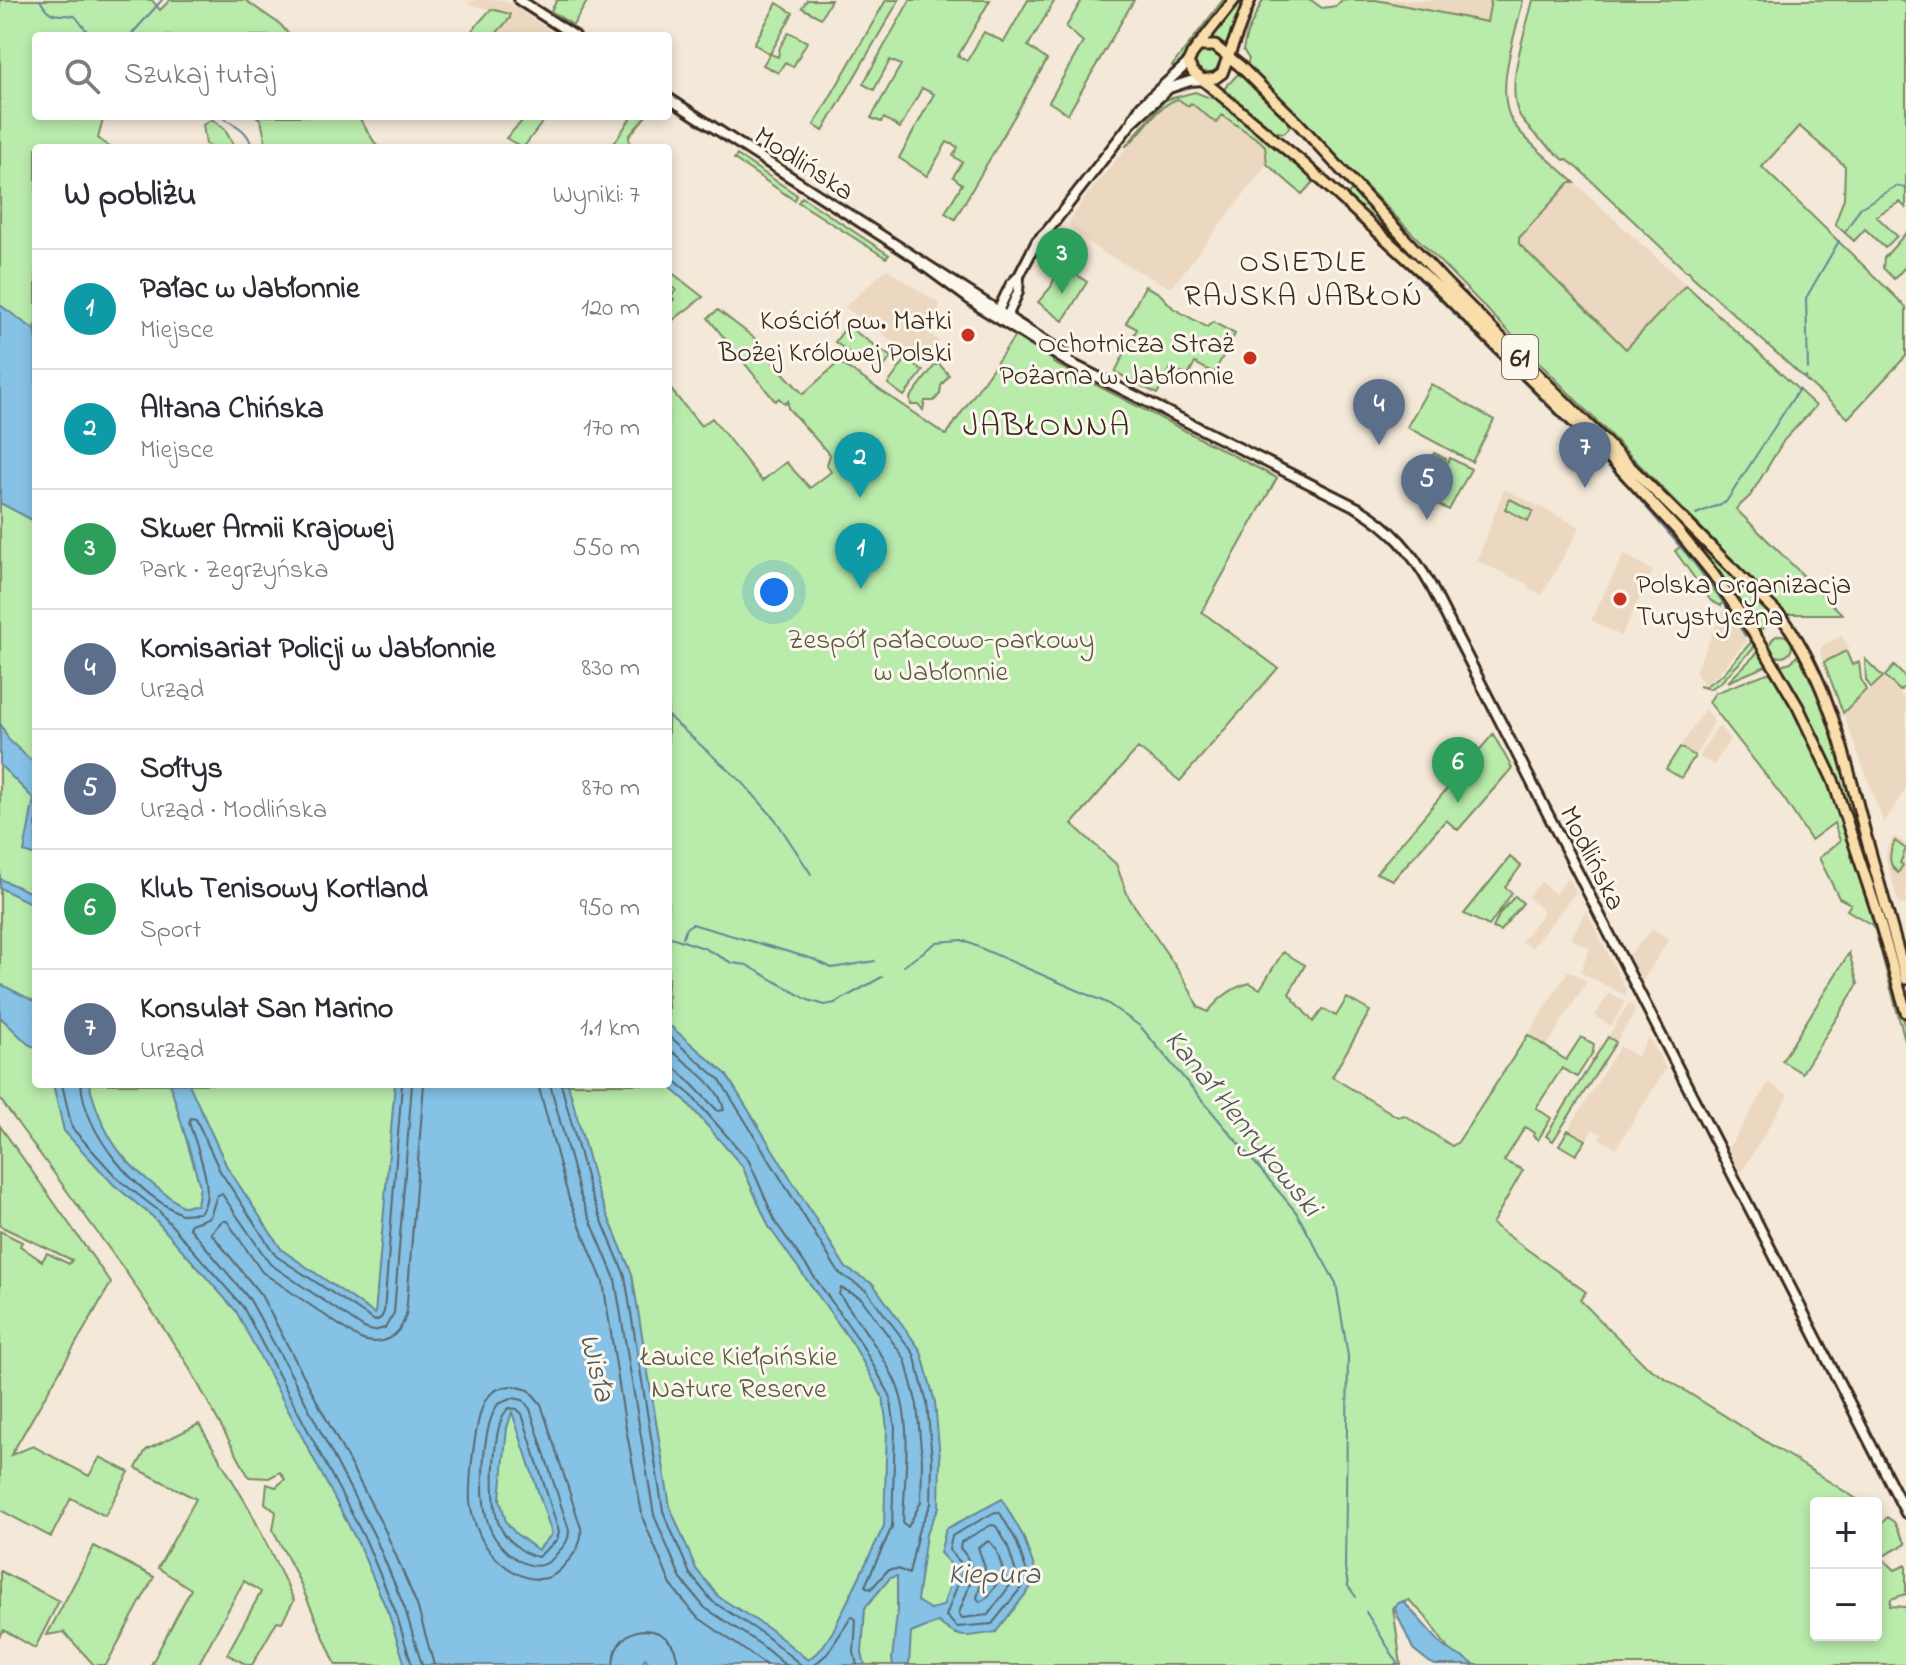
<!DOCTYPE html>
<html lang="pl">
<head>
<meta charset="utf-8">
<style>
	body { margin:0; font-family:"Indie Flower",sans-serif; background:#f2f2f3; color:#2b2b33 }
	.controls { position:absolute; right:24px; bottom:24px; display:grid; overflow:hidden; border-radius:8px; box-shadow:0 4px 12px #0003 }
	.controls button { width:72px; height:72px; display:grid; place-items:center; padding:0; border:0; border-bottom:2px solid #e1e1e2; background:#fff; color:#2b2b33; font:40px sans-serif }
	.you { position:absolute; left:774px; top:592px; width:28px; height:28px; margin:-20px; border:6px solid #fff; border-radius:50%; background:#1a73e8; box-shadow:0 0 0 12px #1a73e833 }
	.badge { display:grid; place-items:center; width:52px; height:52px; border-radius:50%; background:#c8321e; color:#fff; font-size:26px; font-weight:700 }
	.pin { position:absolute; translate:-50% -66px; filter:drop-shadow(0 2px 4px #0008) }
	.pin::after { content:''; position:absolute; top:42px; width:28px; height:24px; background:inherit; clip-path:polygon(0 0,100% 0,50% 100%) }
	.list { margin:0; padding:0; list-style:none }
	h2 { display:flex; justify-content:space-between; align-items:center; height:104px; margin:0; padding:0 32px; font-size:34px }
	h2 small { font-size:26px; font-weight:400; color:#7c7c81 }
	.list li { display:grid; grid-template-columns:52px 1fr auto; gap:24px; align-items:center; box-sizing:border-box; height:120px; padding:0 32px; border-top:2px solid #e1e1e2 }
	.list b { display:block; font-size:30px; white-space:nowrap }
	.list p { margin:0; font-size:26px; white-space:nowrap; color:#7c7c81 }
	.list em { font-size:26px; font-style:normal; color:#7c7c81 }
	.icon { flex:none; width:44px; height:44px; fill:none; stroke:currentColor; stroke-width:2; stroke-linecap:round; stroke-linejoin:round }
	.map { position:relative; flex:none; width:1906px; height:1665px; overflow:hidden }
	.search { position:absolute; background:#fff; box-shadow:0 4px 12px #0003; left:32px; top:32px; width:640px; height:88px; display:flex; align-items:center; gap:20px; box-sizing:border-box; padding:0 28px; border-radius:8px; color:#7c7c81; font-size:30px }
	.panel { position:absolute; background:#fff; box-shadow:0 4px 12px #0003; left:32px; top:144px; width:640px; height:944px; border-radius:8px }
	.map>svg:first-child { display:block }
	.built { fill:#ecd7c0 }
	.green { fill:#b9ebab; stroke:#7a8a64; stroke-width:2 }
	.water { fill:#85c2e5; stroke:#678595; stroke-width:2; fill-rule:evenodd }
	.lines { fill:none; stroke-linecap:round; stroke-linejoin:round }
	.shore { stroke:#59676e; stroke-width:2 }
	.stream { stroke:#678595; stroke-width:2 }
	.secondary-casing { stroke:#3b2a1e; stroke-width:14 }
	.primary-casing { stroke:#3b2a1e; stroke-width:15 }
	.secondary { stroke:#fbf7ec; stroke-width:8 }
	.primary { stroke:#f9deab; stroke-width:9 }
	.poi-dot { fill:#c8321e; stroke:#fbf7ec; stroke-width:3 }
	.labels { text-anchor:middle; stroke-width:6; stroke-linejoin:round; paint-order:stroke }
	.shield { fill:#fbf7ec; stroke:#75685c; stroke-width:2 }
	.shield-label { font-size:26px; font-weight:bold; fill:#3b2a1e }
	.street-label { font-size:28px; fill:#3b2a1e; stroke:#fbf7ec }
	.poi-label { font-size:28px; fill:#3b2a1e; stroke:#fbf7ec; text-anchor:end }
	.park-label { font-size:28px; fill:#5a5a41; stroke:#fbf7ec }
	.neighbourhood-label { font-size:30px; letter-spacing:2px; fill:#3b2a1e; stroke:#fbf7ec }
	.water-label { font-size:30px; font-style:italic; fill:#51585a; stroke:#fbf7ec }
	.quarter-label { font-size:32px; letter-spacing:2px; fill:#3b2a1e; stroke:#fbf7ec }
</style>
</head>
<body>
<div class="map">
<svg width="1906" height="1665" viewBox="0 0 1906 1665">
	<rect width="100%" height="100%" fill="#f4e8d8"/>
	<filter id="ink" filterUnits="userSpaceOnUse"><feTurbulence type="fractalNoise" baseFrequency=".0125" numOctaves="2"/><feDisplacementMap in="SourceGraphic" scale="16" xChannelSelector="R" yChannelSelector="G"/><feConvolveMatrix kernelMatrix="1 2 1 2 8 2 1 2 1" color-interpolation-filters="sRGB"/></filter>
	<g filter="url(#ink)">
		<path class="built" d="M 474,0 L 504,0 L 551,31 L 547,36 L 494,36 L 510,18 L 510,14 L 467,4 Z
			M 1376,0 L 1491,0 L 1488,22 Z
			M 1178,99 L 1221,115 L 1260,141 L 1265,146 L 1267,164 L 1171,288 L 1100,251 L 1070,227 L 1069,222 L 1084,199 L 1163,103 Z
			M 1570,183 L 1575,183 L 1686,285 L 1626,350 L 1519,244 L 1519,239 Z
			M 887,269 L 939,304 L 939,314 L 926,331 L 939,341 L 922,362 L 845,307 Z
			M 1504,489 L 1580,527 L 1542,595 L 1527,587 L 1528,584 L 1477,561 Z
			M 1624,554 L 1653,571 L 1621,636 L 1591,620 Z
			M 1724,608 L 1746,641 L 1717,675 L 1704,684 L 1695,672 Z
			M 1841,636 L 1850,648 L 1823,662 L 1820,653 L 1822,646 Z
			M 1883,677 L 1906,700 L 1906,788 L 1884,823 L 1843,713 Z
			M 1705,709 L 1713,718 L 1713,724 L 1695,756 L 1680,747 Z
			M 1717,727 L 1720,727 L 1730,739 L 1714,765 L 1699,757 Z
			M 1894,836 L 1906,844 L 1906,904 L 1899,905 L 1886,858 L 1887,849 Z
			M 1568,878 L 1576,892 L 1532,947 L 1521,942 L 1544,912 L 1528,897 L 1541,882 L 1555,894 Z
			M 1586,911 L 1626,990 L 1625,995 L 1580,972 L 1590,948 L 1571,939 Z
			M 1653,929 L 1669,939 L 1642,982 L 1629,955 Z
			M 1568,971 L 1587,981 L 1546,1047 L 1528,1035 Z
			M 1609,993 L 1625,1002 L 1611,1026 L 1595,1016 Z
			M 1629,1003 L 1636,1010 L 1616,1042 L 1608,1037 Z
			M 1649,1037 L 1666,1069 L 1616,1148 L 1599,1138 L 1602,1134 L 1593,1129 L 1586,1140 L 1568,1130 L 1620,1046 L 1637,1057 Z
			M 1769,1083 L 1788,1095 L 1741,1173 L 1728,1149 Z"/>
		<path class="green" d="M 0,0 L 152,0 L 160,10 L 170,0 L 245,0 L 281,25 L 290,36 L 36,36 L 36,116 L 104,116 L 98,138 L 110,148 L 36,148 L 36,1084 L 668,1084 L 668,386 L 701,426 L 712,418 L 762,481 L 786,462 L 810,488 L 831,472 L 827,465 L 830,455 L 788,408 L 788,401 L 785,404 L 779,398 L 775,401 L 708,318 L 718,310 L 770,350 L 773,362 L 803,394 L 839,362 L 946,435 L 1015,336 L 1053,360 L 1053,363 L 1277,478 L 1202,612 L 1278,668 L 1180,781 L 1138,748 L 1072,824 L 1116,864 L 1128,896 L 1186,982 L 1198,1007 L 1208,1012 C 1219,998 1233,987 1250,983 L 1260,989 L 1283,952 L 1305,965 L 1289,994 L 1313,1022 L 1323,1009 L 1336,1016 L 1347,998 L 1370,1011 L 1332,1077 L 1398,1117 L 1404,1115 L 1452,1146 L 1458,1142 L 1528,1035 L 1566,1060 L 1581,1037 L 1594,1044 L 1593,1052 L 1577,1077 L 1562,1068 L 1536,1108 L 1551,1118 L 1538,1140 L 1533,1136 L 1534,1133 L 1525,1127 L 1504,1161 L 1523,1170 L 1492,1224 L 1586,1292 L 1580,1300 L 1646,1366 L 1863,1503 L 1816,1503 L 1816,1635 L 1876,1635 L 1876,1531 L 1887,1517 L 1894,1522 L 1906,1544 L 1881,1557 L 1895,1570 L 1906,1565 L 1906,1594 L 1891,1599 L 1890,1606 L 1906,1607 L 1906,1665 L 1472,1665 L 1451,1653 L 1425,1616 L 1409,1600 L 1393,1607 L 1401,1665 L 336,1665 L 296,1574 L 273,1530 L 276,1512 L 265,1503 L 267,1484 L 276,1487 L 285,1479 L 280,1472 L 269,1478 L 249,1477 L 186,1362 L 126,1272 L 0,1099 Z
			M 557,0 L 588,0 L 573,25 L 551,11 Z
			M 807,0 L 831,0 L 821,18 L 802,8 Z
			M 886,0 L 899,0 L 823,131 L 814,125 Z
			M 910,0 L 990,0 L 958,56 L 967,61 L 984,32 L 1004,42 L 1028,0 L 1055,0 L 1028,46 L 1047,60 L 955,219 L 945,213 L 962,184 L 953,177 L 962,162 L 953,156 L 958,147 L 947,142 L 927,176 L 899,158 L 934,94 L 922,88 L 900,128 L 884,118 L 881,122 L 871,118 L 901,65 L 890,60 L 874,90 L 863,84 Z
			M 1082,0 L 1134,0 L 1068,114 L 1049,102 L 1083,42 L 1066,27 Z
			M 1223,0 L 1228,0 L 1189,49 L 1178,70 L 1172,66 Z
			M 1239,0 L 1247,0 L 1227,52 L 1208,41 Z
			M 1263,0 L 1311,0 L 1322,8 L 1336,6 L 1342,0 L 1376,0 L 1487,22 L 1491,0 L 1523,0 C 1516,35 1491,96 1516,127 C 1532,147 1556,165 1575,183 L 1569,183 L 1519,238 L 1519,244 L 1626,349 L 1686,285 L 1816,406 L 1784,440 L 1750,496 L 1736,509 L 1842,614 L 1786,614 L 1247,65 L 1249,59 L 1243,50 L 1247,33 Z
			M 1533,0 L 1902,0 L 1906,3 L 1906,208 L 1900,202 L 1876,216 L 1897,236 L 1885,248 L 1865,229 L 1854,241 L 1835,224 L 1844,198 L 1845,166 L 1799,126 L 1762,167 L 1906,307 L 1906,356 L 1848,418 L 1692,276 L 1689,271 L 1686,271 L 1579,169 L 1566,159 L 1564,160 C 1550,147 1530,133 1520,116 C 1504,88 1526,30 1533,0 Z
			M 777,3 L 793,13 L 770,54 L 778,57 L 780,47 L 789,32 L 807,42 L 793,67 L 785,62 L 778,73 L 763,65 L 770,54 L 754,44 Z
			M 491,9 L 510,14 L 510,18 L 494,36 L 467,36 Z
			M1194 62a14 14 0 1 1 28 0a14 14 0 1 1-28 0Z
			M 1240,72 L 1288,120 L 1289,128 L 1284,133 L 1271,131 L 1222,91 Z
			M 1195,92 L 1210,98 L 1217,96 L 1316,179 L 1302,194 L 1267,164 L 1265,146 L 1260,141 L 1222,115 L 1216,123 L 1191,103 L 1188,106 L 1178,99 C 1153,107 1145,133 1125,147 L 1165,100 Z
			M 256,116 L 358,116 L 378,148 L 267,148 L 261,120 Z
			M 527,116 L 547,116 L 523,148 L 506,138 Z
			M 632,116 L 646,116 L 629,136 L 630,148 L 611,148 Z
			M 212,119 L 225,130 L 235,148 L 212,148 L 206,144 L 203,125 Z
			M 737,155 L 797,195 L 794,200 L 734,159 Z
			M 1351,191 L 1360,194 L 1778,619 L 1758,631 L 1728,584 L 1680,523 L 1353,204 L 1348,195 Z
			M 802,197 L 889,255 L 886,258 L 798,202 Z
			M 1906,233 L 1906,266 L 1894,279 L 1883,268 L 1884,258 Z
			M 1060,263 L 1087,282 L 1063,321 L 1038,302 L 1051,287 Z
			M 671,272 L 703,297 L 668,324 L 668,303 L 670,304 L 674,299 L 673,298 L 668,302 L 668,296 L 670,297 L 676,290 L 668,284 L 668,274 Z
			M 1145,286 L 1159,293 L 1173,308 L 1207,327 L 1213,322 L 1235,334 L 1214,373 L 1195,363 L 1188,376 L 1171,368 L 1157,394 L 1115,372 L 1137,329 L 1126,323 Z
			M 847,326 L 891,357 L 879,374 L 835,342 Z
			M 906,359 L 923,371 L 904,396 L 888,384 Z
			M 939,364 L 949,375 L 941,386 L 940,394 L 934,401 L 925,401 L 923,410 L 919,405 L 911,405 L 910,398 L 935,365 Z
			M 1431,384 L 1494,420 L 1472,462 L 1407,427 Z
			M 1434,453 L 1446,459 L 1436,481 L 1423,475 Z
			M 1450,458 L 1471,469 L 1449,510 L 1429,500 Z
			M 1510,499 L 1533,511 L 1528,521 L 1505,509 Z
			M 1681,546 L 1723,602 L 1721,606 L 1711,601 L 1675,551 Z
			M1770 646a11 11 0 1 1 22 0a11 11 0 1 1-22 0Z
			M 1753,640 L 1753,649 L 1720,683 L 1709,689 L 1699,686 L 1704,687 L 1723,674 Z
			M 1759,651 L 1768,665 L 1728,682 Z
			M 1846,651 L 1852,665 L 1859,662 L 1861,679 L 1866,690 L 1843,713 L 1824,662 Z
			M 1799,654 L 1828,719 L 1843,763 L 1906,989 L 1906,999 L 1846,807 L 1777,666 L 1791,662 Z
			M 1865,659 L 1883,677 L 1871,688 L 1866,680 Z
			M 1894,666 L 1906,678 L 1906,685 L 1900,691 L 1885,676 Z
			M 1767,673 L 1772,674 C 1825,760 1856,854 1884,950 C 1893,981 1906,1012 1906,1044 L 1875,930 L 1872,925 L 1847,910 L 1851,904 L 1839,898 L 1819,858 L 1840,841 L 1834,823 L 1811,840 L 1785,800 L 1709,702 L 1715,693 Z
			M 1493,734 L 1512,768 L 1458,830 L 1446,820 L 1393,880 L 1376,873 Z
			M 1680,747 L 1695,756 L 1681,778 L 1666,769 Z
			M 1895,841 L 1906,849 L 1900,863 L 1903,865 L 1898,873 C 1887,864 1889,853 1895,841 Z
			M 1510,857 L 1521,866 L 1505,887 L 1512,893 L 1489,926 L 1464,914 Z
			M 1515,896 L 1523,903 L 1500,931 L 1493,928 L 1500,913 Z
			M 1849,953 L 1858,984 L 1802,1073 L 1782,1061 Z
			M 1608,1037 L 1616,1042 L 1553,1141 L 1546,1136 Z
			M 0,1126 L 111,1283 L 11,1455 L 33,1446 L 89,1476 L 100,1457 L 129,1472 L 105,1516 L 71,1498 L 51,1537 L 0,1510 L 0,1231 L 22,1242 L 20,1246 L 42,1261 L 47,1253 L 69,1264 L 72,1260 L 0,1226 Z
			M 1568,1130 L 1586,1140 L 1576,1155 L 1559,1145 Z
			M 199,1424 L 250,1510 L 294,1600 L 282,1622 L 277,1621 L 252,1665 L 247,1665 L 227,1654 L 261,1592 L 244,1581 L 198,1665 L 151,1665 L 191,1589 L 158,1568 L 196,1499 L 136,1468 L 146,1450 Z
			M 94,1546 L 154,1577 L 106,1665 L 94,1665 L 64,1632 L 47,1635 Z
			M 0,1571 L 59,1601 L 35,1648 L 4,1630 L 0,1636 Z"/>
		<path class="water" d="M 0,305 L 36,331 L 36,522 L 0,503 Z
			M 0,723 L 9,740 L 36,765 L 36,856 L 24,852 L 34,799 L 0,765 Z
			M 0,879 L 36,895 L 36,906 L 0,888 Z
			M 0,984 L 36,1002 L 36,1048 L 28,1044 L 0,1017 Z
			M 668,1024 L 726,1074 L 846,1268 L 873,1284 L 921,1351 L 935,1402 L 940,1459 L 939,1507 L 926,1534 L 917,1601 L 930,1609 L 943,1606 L 955,1569 L 940,1553 L 946,1529 L 1002,1499 L 1023,1536 L 1038,1578 L 996,1632 C 967,1636 962,1642 938,1622 L 911,1633 L 909,1665 L 893,1665 L 892,1659 L 897,1614 L 897,1576 L 890,1578 L 865,1608 L 862,1653 L 865,1665 L 651,1665 L 645,1658 L 642,1665 L 405,1665 L 389,1615 L 359,1545 L 236,1311 L 153,1217 L 114,1185 L 64,1131 L 53,1084 L 89,1084 C 106,1148 129,1168 182,1206 L 197,1205 L 200,1186 L 170,1084 L 189,1084 L 227,1167 L 282,1250 L 375,1314 L 395,1084 L 568,1084 L 597,1190 L 632,1274 L 670,1507 L 696,1569 L 719,1597 L 771,1630 L 808,1660 L 821,1649 L 833,1631 L 884,1526 L 887,1428 L 883,1398 L 853,1344 L 769,1227 L 742,1166 L 685,1100 L 666,1084 ZM 512,1412 L 552,1534 L 538,1550 L 515,1533 L 506,1522 L 500,1499 L 507,1428 Z
			M 1403,1601 L 1444,1647 L 1476,1665 L 1435,1665 L 1429,1662 L 1413,1649 L 1395,1610 L 1397,1604 Z"/>
		<g class="lines">
			<path class="shore" d="M 668,1035 L 720,1080 L 839,1273 L 867,1291 L 914,1354 L 927,1403 L 932,1459 L 931,1504 L 918,1532 L 909,1574 L 898,1569 L 888,1570 L 871,1589 L 865,1586 L 892,1527 L 895,1428 L 890,1395 L 859,1340 L 776,1223 L 749,1161 L 691,1095 L 668,1076
				M 668,1048 C 687,1064 720,1085 724,1110 L 718,1111 L 679,1071 L 668,1066
				M 62,1084 L 72,1128 L 119,1180 L 159,1211 L 243,1307 L 366,1541 L 396,1613 L 412,1665
				M 81,1084 C 86,1136 135,1192 181,1214 L 199,1213 C 219,1197 195,1143 189,1122 L 191,1118 L 196,1119 L 220,1171 L 276,1256 L 375,1321 L 381,1318 L 384,1312 L 402,1084
				M 412,1084 L 394,1313 L 385,1328 L 373,1331 L 364,1328 L 270,1264 L 222,1194 L 217,1195 L 210,1217 L 191,1224 L 189,1227 L 250,1300 L 293,1378 L 375,1537 L 405,1609 L 422,1665
				M 424,1084 L 406,1315 C 400,1338 380,1348 358,1338 L 262,1272 L 227,1221 L 222,1221 L 211,1233 L 261,1295 L 385,1530 L 417,1605 L 434,1665
				M 538,1084 L 569,1199 L 603,1282 L 625,1423 L 643,1519 L 671,1585 L 696,1616 L 766,1665
				M 550,1084 L 580,1195 L 615,1279 L 654,1515 L 681,1579 L 705,1608 L 760,1644 L 785,1665
				M 561,1084 L 590,1192 L 625,1276 L 663,1511 L 690,1574 L 713,1602 L 766,1636 L 801,1665
				M 841,1288 L 861,1298 L 905,1359 L 917,1405 L 922,1460 L 921,1502 L 908,1527 L 903,1523 C 904,1482 912,1434 900,1394 C 892,1366 857,1319 839,1294 Z
				M 514,1386 L 529,1390 L 541,1404 L 581,1528 C 583,1546 572,1557 560,1570 C 533,1597 487,1558 478,1531 C 474,1522 471,1510 470,1501 C 469,1480 475,1414 487,1398 C 494,1389 503,1386 514,1386 Z
				M 513,1398 L 523,1400 L 530,1409 L 569,1530 C 569,1543 563,1546 555,1556 C 535,1582 497,1550 489,1526 C 479,1499 481,1429 498,1404 Z
				M 509,1408 L 517,1409 L 522,1414 L 559,1532 L 557,1540 L 538,1557 C 523,1555 503,1537 498,1522 C 491,1501 491,1422 509,1408 Z
				M 995,1512 L 1000,1513 L 1016,1540 L 1029,1578 L 992,1624 L 957,1627 L 946,1616 L 963,1570 L 961,1563 L 949,1550 L 952,1536 Z
				M 991,1525 L 996,1526 L 1007,1544 L 1017,1576 L 988,1615 L 962,1618 L 959,1613 C 968,1588 981,1570 960,1548 L 961,1542 Z
				M 989,1541 L 996,1549 L 1004,1573 L 987,1598 L 980,1602 L 977,1598 L 985,1568 L 978,1547 Z
				M 613,1665 C 615,1618 676,1619 678,1665
				M 814,1665 L 827,1654 L 852,1616 L 856,1620 L 854,1653 L 857,1665"/>
			<path class="stream" d="M 40,0 C 51,20 56,13 75,16 L 91,36
				M 130,36 L 162,0
				M 220,116 C 235,125 249,130 252,148
				M 1239,117 L 1279,149 L 1404,264 L 1628,486 L 1708,579 L 1745,636
				M 75,120 L 77,116
				M 1845,232 L 1860,208 L 1896,186 L 1906,188
				M 1808,369 L 1806,298 L 1839,241
				M 1805,379 L 1806,376
				M 1696,514 L 1726,502 L 1799,389
				M 668,716 L 742,782 L 775,819 L 811,874
				M 668,936 L 704,948 L 732,963 L 747,965 L 808,1000 L 825,1005 L 835,1003 L 882,977
				M 683,937 L 686,928 L 692,924 L 813,959 L 832,968 L 875,961
				M 904,966 L 937,942 L 962,940 L 1107,1003 L 1140,1026 L 1296,1212 L 1336,1283 L 1348,1356 L 1345,1568 L 1348,1586 L 1356,1597
				M 1366,1612 L 1399,1665"/>
			<g class="secondary-casing">
				<path id="secondary" d="M 519,0 L 575,36
					M 668,98 L 1068,356
					M 1133,119 L 1141,106 L 1188,63
					M 919,262 L 983,309 L 1068,362 L 1358,508 C 1392,529 1411,550 1431,586 L 1906,1513
					M 997,313 L 1011,284 L 1019,276
					M 1007,317 L 1018,292 L 1019,276 L 1024,266 L 1037,241 L 1048,230 L 1132,122 L 1169,88 L 1190,81 L 1203,80"/>
			</g>
			<g class="primary-casing">
				<path id="primary" d="M 1234,0 L 1192,54 L 1188,63 L 1193,72 L 1303,163 L 1424,274 L 1617,465 L 1678,531 L 1713,574 L 1761,644 L 1798,707 L 1833,780 L 1876,909 L 1906,1012
					M 1198,46 L 1215,46 L 1239,65 L 1298,123 L 1444,281 L 1784,620 C 1829,682 1847,764 1866,837 C 1879,884 1893,931 1906,979
					M 1203,80 L 1215,78 L 1222,73 L 1250,0"/>
			</g>
			<use href="#secondary" class="secondary"/>
			<use href="#primary" class="primary"/>
		</g>
	</g>
	<g class="poi-dot">
		<circle cx="968" cy="335" r="8"/>
		<circle cx="1250" cy="358" r="8"/>
		<circle cx="1620" cy="599" r="8"/>
	</g>
	<g class="labels">
		<rect class="shield" x="1502" y="335" width="36" height="44" rx="6"/>
		<g class="shield-label">
			<text x="1520" y="366">61</text>
		</g>
		<g class="street-label">
			<text transform="translate(805 162) rotate(33)" y="10">Modlińska</text>
			<text transform="translate(1594 857) rotate(63)" y="10">Modlińska</text>
		</g>
		<g class="poi-label">
			<text x="952" y="329">Kościół pw. Matki<tspan x="952" dy="32">Bożej Królowej Polski</tspan></text>
			<text x="1234" y="352">Ochotnicza Straż<tspan x="1234" dy="32">Pożarna w Jabłonnie</tspan></text>
			<text x="1636" y="593" text-anchor="start">Polska Organizacja<tspan x="1636" dy="32">Turystyczna</tspan></text>
		</g>
		<g class="park-label">
			<text x="941" y="648">Zespół pałacowo-parkowy<tspan x="941" dy="32">w Jabłonnie</tspan></text>
			<text x="739" y="1365">Ławice Kiełpińskie<tspan x="739" dy="32">Nature Reserve</tspan></text>
		</g>
		<g class="neighbourhood-label">
			<text x="1304" y="271">OSIEDLE<tspan x="1304" dy="34">RAJSKA JABŁOŃ</tspan></text>
		</g>
		<g class="water-label">
			<text transform="translate(1244 1122) rotate(51)" y="10">Kanał Henrykowski</text>
			<text transform="translate(598 1367) rotate(76)" y="10">Wisła</text>
			<text x="994" y="1583">Kiepura</text>
		</g>
		<g class="quarter-label">
			<text x="1047" y="435">JABŁONNA</text>
		</g>
	</g>
</svg>
<div class="controls">
<button>+</button>
<button>−</button>
</div>
<div class="you"></div>
<div class="pin badge" style="left:861px;top:589px;background:#0f9aa8">1</div>
<div class="pin badge" style="left:860px;top:498px;background:#0f9aa8">2</div>
<div class="pin badge" style="left:1062px;top:294px;background:#2e9e5b">3</div>
<div class="pin badge" style="left:1379px;top:445px;background:#5c6f8a">4</div>
<div class="pin badge" style="left:1427px;top:520px;background:#5c6f8a">5</div>
<div class="pin badge" style="left:1458px;top:803px;background:#2e9e5b">6</div>
<div class="pin badge" style="left:1585px;top:488px;background:#5c6f8a">7</div>
<div class="search"><svg class="icon" aria-label="search" viewBox="0 0 24 24"><circle cx="10" cy="10" r="6"/><path d="M15 15l6 6"/></svg>Szukaj tutaj</div>
<section class="panel">
<h2>W pobliżu<small>Wyniki: 7</small></h2>
<ul class="list">
<li><span class="badge" style="background:#0f9aa8">1</span><div><b>Pałac w Jabłonnie</b><p>Miejsce</p></div><em>120 m</em></li>
<li><span class="badge" style="background:#0f9aa8">2</span><div><b>Altana Chińska</b><p>Miejsce</p></div><em>170 m</em></li>
<li><span class="badge" style="background:#2e9e5b">3</span><div><b>Skwer Armii Krajowej</b><p>Park · Zegrzyńska</p></div><em>550 m</em></li>
<li><span class="badge" style="background:#5c6f8a">4</span><div><b>Komisariat Policji w Jabłonnie</b><p>Urząd</p></div><em>830 m</em></li>
<li><span class="badge" style="background:#5c6f8a">5</span><div><b>Sołtys</b><p>Urząd · Modlińska</p></div><em>870 m</em></li>
<li><span class="badge" style="background:#2e9e5b">6</span><div><b>Klub Tenisowy Kortland</b><p>Sport</p></div><em>950 m</em></li>
<li><span class="badge" style="background:#5c6f8a">7</span><div><b>Konsulat San Marino</b><p>Urząd</p></div><em>1.1 km</em></li>
</ul>
</section>
</div>
</body>
</html>
